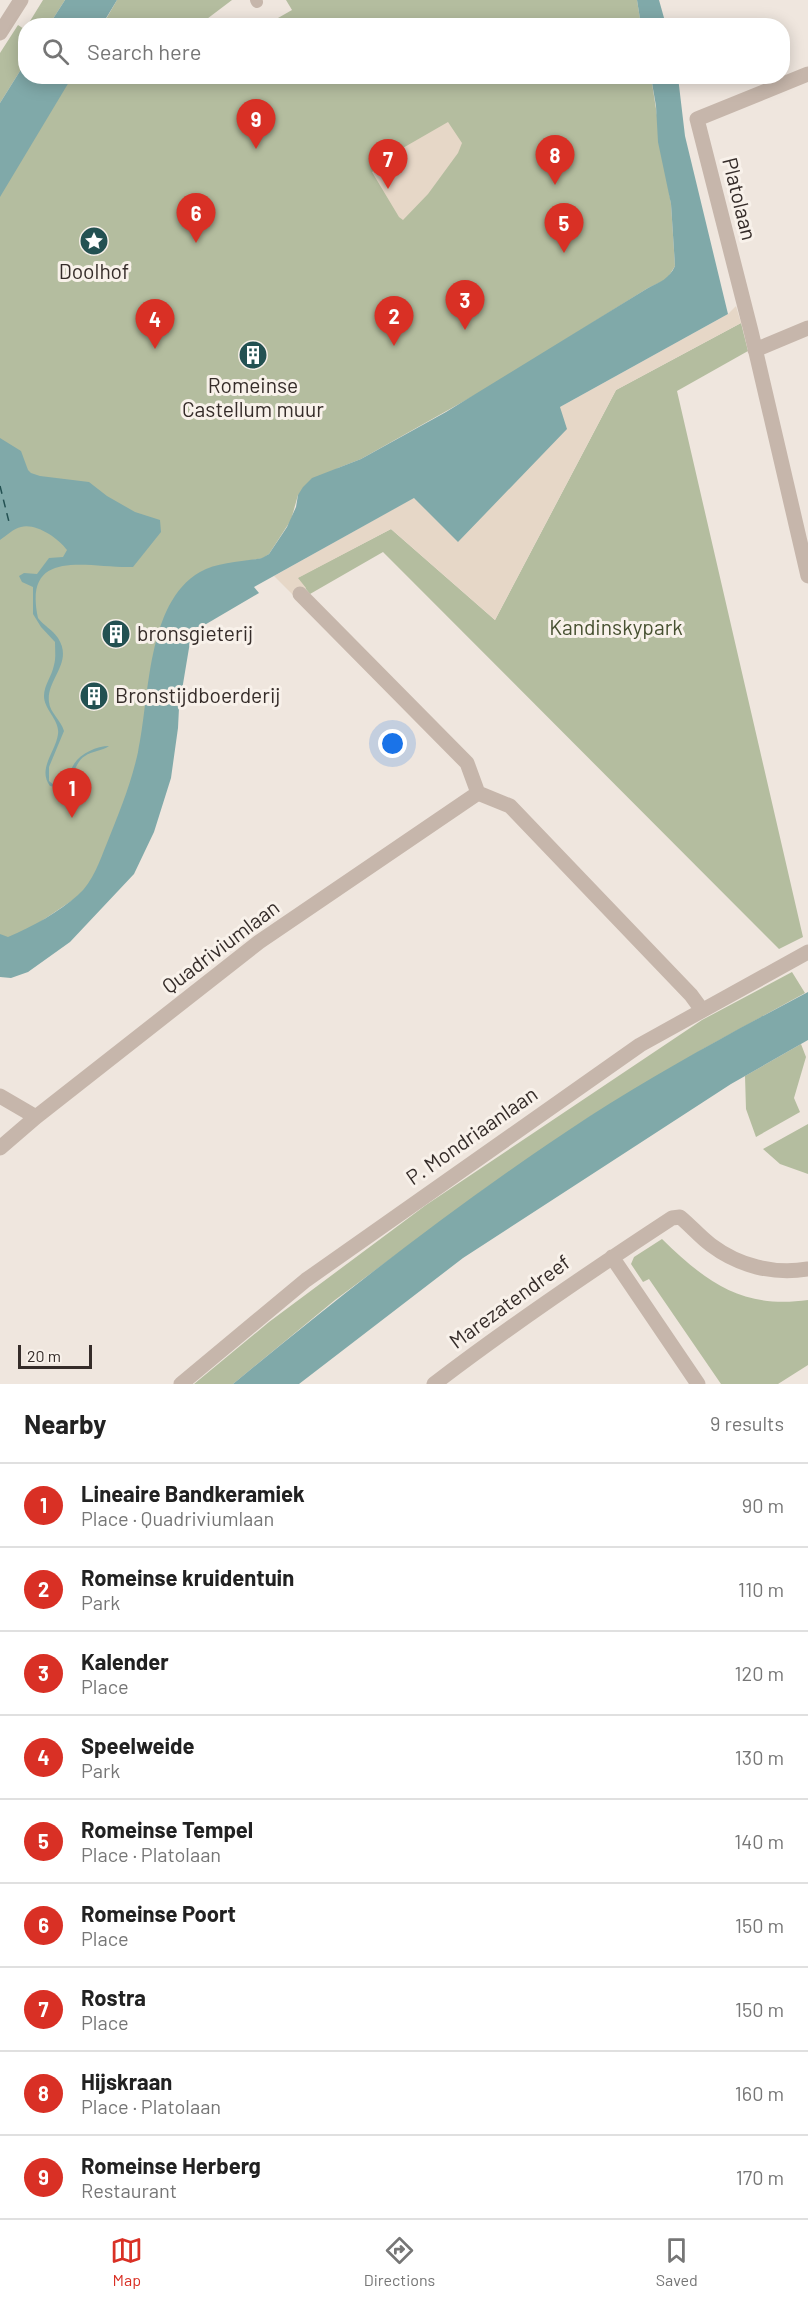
<!DOCTYPE html>
<html lang="en">
<head>
<meta charset="utf-8">
<style>
	body { margin:0; font-family:Barlow,sans-serif; background:#f6f6f6; color:#222 }
	.scale { position:absolute; left:18px; bottom:15px; width:74px; box-sizing:border-box; padding-left:6px; border:3px solid #352c29; border-top:0; font-size:16px; line-height:21px; white-space:nowrap; color:#352c29; -webkit-text-stroke:4px #f8f1ea; paint-order:stroke }
	.you { position:absolute; left:393px; top:744px; width:21px; height:21px; margin:-15px; border:4px solid #fff; border-radius:50%; background:#1a73e8; box-shadow:0 0 0 9px #1a73e833 }
	.badge { display:grid; place-items:center; width:39px; height:39px; border-radius:50%; background:#d93025; color:#fff; font-size:20px; font-weight:700 }
	.pin { position:absolute; translate:-50% -50px; filter:drop-shadow(0 2px 3px #0008) }
	.pin::after { content:''; position:absolute; top:32px; width:21px; height:18px; background:inherit; clip-path:polygon(0 0,100% 0,50% 100%) }
	.list { margin:0; padding:0; list-style:none }
	h2 { display:flex; justify-content:space-between; align-items:center; height:78px; margin:0; padding:0 24px; font-size:26px }
	h2 small { font-size:20px; font-weight:400; color:#767676 }
	.list li { display:grid; grid-template-columns:39px 1fr auto; gap:18px; align-items:center; box-sizing:border-box; height:84px; padding:0 24px; border-top:2px solid #e0e0e0 }
	.list b { display:block; font-size:22px; white-space:nowrap }
	.list p { margin:0; font-size:20px; white-space:nowrap; color:#767676 }
	.list em { font-size:20px; font-style:normal; color:#767676 }
	.icon { flex:none; width:33px; height:33px; fill:none; stroke:currentColor; stroke-width:2; stroke-linecap:round; stroke-linejoin:round }
	.map { position:relative; flex:none; width:808px; height:1384px; overflow:hidden }
	.search { position:absolute; background:#fff; box-shadow:0 3px 15px #0003; left:18px; right:18px; top:18px; height:66px; display:flex; align-items:center; gap:15px; box-sizing:border-box; padding:0 21px; border-radius:24px; color:#767676; font-size:22px }
	.sheet { height:834px; background:#fff }
	nav { display:flex; justify-content:space-around; align-items:center; box-sizing:border-box; height:84px; border-top:2px solid #e0e0e0; background:#fff; font-size:16px; color:#767676 }
	nav a { display:grid; justify-items:center; gap:3px }
	nav .on { color:#d93025 }
	.map>svg:first-child { display:block }
	.green { fill:#b4bd9f }
	.plaza { fill:#e6d7c7 }
	.water { fill:#80a9a9 }
	.lines { fill:none; stroke-linecap:round; stroke-linejoin:round }
	.ferry { stroke:#235152; stroke-width:1.5; stroke-dasharray:8 6; stroke-linecap:butt }
	.service { stroke:#c6b6ab; stroke-width:12 }
	.minor { stroke:#c6b6ab; stroke-width:15 }
	.labels { text-anchor:middle; stroke-width:6; stroke-linejoin:round; paint-order:stroke }
	.street-label { font-size:21px; fill:#352c29; stroke:#f8f1ea }
	.poi-label { font-size:21px; fill:#352c29; stroke:#f8f1ea }
	.park-label { font-size:21px; fill:#465030; stroke:#f8f1ea }
</style>
</head>
<body>
<div class="map">
<svg width="808" height="1384" viewBox="0 0 808 1384">
	<rect width="100%" height="100%" fill="#efe6de"/>
	<path class="green" d="M 43,0 L 65,0 L 49,25 L 27,26 Z
		M 117,0 L 232,0 L 199,25 L 102,26 Z
		M 286,0 L 637,0 L 641,25 L 264,26 L 292,10 Z
		M 18,25 L 24,29 L 25,28 L 25,63 L 0,103 L 0,53 Z
		M 158,76 L 165,81 L 174,76 L 651,77 L 671,204 L 675,266 L 667,279 L 648,288 L 491,386 L 361,459 L 338,468 L 298,495 L 291,520 L 269,554 L 263,558 L 232,564 L 184,612 L 107,877 L 0,949 L 0,155 L 49,77 Z
		M 741,323 L 748,351 L 677,391 L 803,937 L 779,949 L 383,552 L 310,594 L 297,578 L 391,529 L 495,620 L 616,390 Z
		M 792,972 L 805,993 L 703,1049 L 591,1116 L 486,1188 L 335,1300 L 233,1384 L 194,1384 L 269,1322 L 426,1205 L 702,1020 Z
		M 801,1044 L 806,1057 L 794,1098 L 800,1112 L 756,1137 L 746,1109 L 745,1076 Z
		M 808,1124 L 808,1174 L 780,1164 L 763,1149 Z
		M 662,1239 C 707,1283 743,1309 808,1300 L 808,1365 L 778,1384 L 721,1384 L 649,1279 L 643,1282 L 631,1264 L 634,1257 Z"/>
	<path class="plaza" d="M 448,122 L 462,143 L 458,153 L 428,194 L 403,220 L 399,217 L 372,172 L 384,165 L 382,160 Z
		M 736,306 L 741,323 L 616,390 L 495,620 L 391,529 L 298,578 L 306,588 L 296,598 L 274,576 L 415,497 L 458,541 L 560,407 L 728,314 Z"/>
	<path class="water" d="M 65,0 L 117,0 L 102,25 L 49,25 Z
		M 637,0 L 659,0 L 666,25 L 641,25 Z
		M 25,63 L 26,76 L 72,77 L 0,197 L 0,103 Z
		M 651,77 L 678,77 L 685,136 L 728,314 L 560,407 L 567,429 L 458,542 L 414,498 L 254,587 L 259,593 L 196,630 L 190,642 L 179,708 L 178,728 L 171,778 L 154,832 L 134,874 L 70,942 L 28,972 L 11,978 L 0,977 L 0,934 L 8,937 C 32,927 59,912 78,895 C 93,882 100,860 107,843 C 119,813 131,784 138,752 C 150,698 146,603 200,572 C 217,562 243,562 262,558 L 269,554 L 287,527 L 296,507 L 298,495 L 303,487 L 312,478 L 361,459 L 446,412 L 648,288 C 660,282 669,279 675,266 L 671,204 L 658,142 L 656,106 Z
		M 0,438 L 21,451 L 28,470 L 31,473 L 40,476 L 89,482 L 107,496 L 135,512 L 160,520 L 161,532 L 133,567 C 91,569 22,545 38,618 C 43,625 53,630 58,638 C 74,663 46,679 49,702 C 50,713 61,720 64,731 L 49,767 L 49,781 L 54,785 L 63,787 C 69,780 69,772 74,764 C 81,753 97,746 109,746 C 102,751 92,751 85,756 C 73,763 74,782 63,789 L 50,786 C 37,769 56,751 58,734 C 60,720 44,710 44,696 C 44,685 52,676 54,665 C 56,658 55,650 55,642 L 41,627 L 33,614 L 33,587 L 22,582 L 19,576 L 24,573 L 37,574 L 49,558 L 63,557 L 67,550 C 58,538 36,523 21,527 C 14,528 6,536 0,540 Z
		M 808,992 L 808,1040 L 731,1084 L 463,1258 L 299,1384 L 233,1384 C 348,1289 466,1197 590,1116 C 660,1071 734,1031 808,992 Z"/>
	<g class="lines">
		<path class="ferry" d="M 0,486 L 10,526"/>
		<path class="service" d="M 256,0 L 257,2"/>
		<path class="minor" d="M 0,33 L 21,0
			M 808,74 L 697,119 L 751,331 L 808,576
			M 755,350 L 808,328
			M 300,594 L 467,763 L 478,793 L 510,806 L 691,995 L 702,1010
			M 0,1096 L 36,1117
			M 0,1148 L 36,1117 L 259,942 L 478,793
			M 612,1257 L 698,1384
			M 181,1384 L 306,1280 L 640,1045 L 808,952
			M 434,1384 C 511,1325 591,1271 672,1218 L 680,1217 C 691,1226 700,1237 711,1245 C 739,1266 774,1275 808,1269"/>
	</g>
	<defs>
		<g id="sight-disc" transform="scale(1.5)"><circle r="9.5" fill="#235152" stroke="#f8f1ea"/><path d="M0-6L1.8-2.2L6-1.7L2.9 1.2L3.7 5.4L0 3.3L-3.7 5.4L-2.9 1.2L-6-1.7L-1.8-2.2Z" fill="#fff"/></g>
		<g id="building-disc" transform="scale(1.5)"><circle r="9.5" fill="#235152" stroke="#f8f1ea"/><path d="M-4-6H4V6H1V3H-1V6H-4ZM-2.5-4.3h1.7v1.8h-1.7ZM.8-4.3h1.7v1.8H.8ZM-2.5-1h1.7V.8h-1.7ZM.8-1h1.7V.8H.8Z" fill="#fff"/></g>
	</defs>
	<g fill-rule="evenodd">
		<use href="#sight-disc" x="94" y="241"/>
		<use href="#building-disc" x="253" y="355"/>
		<use href="#building-disc" x="116" y="634"/>
		<use href="#building-disc" x="94" y="696"/>
	</g>
	<g class="labels">
		<g class="street-label">
			<text transform="translate(739 199) rotate(76)" y="7">Platolaan</text>
			<text transform="translate(221 947) rotate(-37)" y="7">Quadriviumlaan</text>
			<text transform="translate(472 1136) rotate(-35)" y="7">P. Mondriaanlaan</text>
			<text transform="translate(510 1302) rotate(-36)" y="7">Marezatendreef</text>
		</g>
		<g class="poi-label">
			<text x="94" y="279">Doolhof</text>
			<text x="253" y="393">Romeinse<tspan x="253" dy="24">Castellum muur</tspan></text>
			<text x="137" y="641" text-anchor="start">bronsgieterij</text>
			<text x="115" y="703" text-anchor="start">Bronstijdboerderij</text>
		</g>
		<g class="park-label">
			<text x="616" y="635">Kandinskypark</text>
		</g>
	</g>
</svg>
<div class="scale">20 m</div>
<div class="you"></div>
<div class="pin badge" style="left:72px;top:818px">1</div>
<div class="pin badge" style="left:394px;top:346px">2</div>
<div class="pin badge" style="left:465px;top:330px">3</div>
<div class="pin badge" style="left:155px;top:349px">4</div>
<div class="pin badge" style="left:564px;top:253px">5</div>
<div class="pin badge" style="left:196px;top:243px">6</div>
<div class="pin badge" style="left:388px;top:189px">7</div>
<div class="pin badge" style="left:555px;top:185px">8</div>
<div class="pin badge" style="left:256px;top:149px">9</div>
<div class="search"><svg class="icon" aria-label="search" viewBox="0 0 24 24"><circle cx="10" cy="10" r="6"/><path d="M15 15l6 6"/></svg>Search here</div>
</div>
<section class="sheet">
<h2>Nearby<small>9 results</small></h2>
<ul class="list">
<li><span class="badge">1</span><div><b>Lineaire Bandkeramiek</b><p>Place · Quadriviumlaan</p></div><em>90 m</em></li>
<li><span class="badge">2</span><div><b>Romeinse kruidentuin</b><p>Park</p></div><em>110 m</em></li>
<li><span class="badge">3</span><div><b>Kalender</b><p>Place</p></div><em>120 m</em></li>
<li><span class="badge">4</span><div><b>Speelweide</b><p>Park</p></div><em>130 m</em></li>
<li><span class="badge">5</span><div><b>Romeinse Tempel</b><p>Place · Platolaan</p></div><em>140 m</em></li>
<li><span class="badge">6</span><div><b>Romeinse Poort</b><p>Place</p></div><em>150 m</em></li>
<li><span class="badge">7</span><div><b>Rostra</b><p>Place</p></div><em>150 m</em></li>
<li><span class="badge">8</span><div><b>Hijskraan</b><p>Place · Platolaan</p></div><em>160 m</em></li>
<li><span class="badge">9</span><div><b>Romeinse Herberg</b><p>Restaurant</p></div><em>170 m</em></li>
</ul>
</section>
<nav>
<a class="on"><svg class="icon" aria-label="map" viewBox="0 0 24 24"><path d="M3 6l6-2 6 2 6-2v14l-6 2-6-2-6 2zM9 4v14M15 6v14"/></svg>Map</a>
<a><svg class="icon" aria-label="directions" viewBox="0 0 24 24"><path d="M12 3l9 9-9 9-9-9zM9 14v-3h6M13 9l2 2-2 2"/></svg>Directions</a>
<a><svg class="icon" aria-label="saved" viewBox="0 0 24 24"><path d="M7 4h10v16l-5-4-5 4z"/></svg>Saved</a>
</nav>
</body>
</html>
